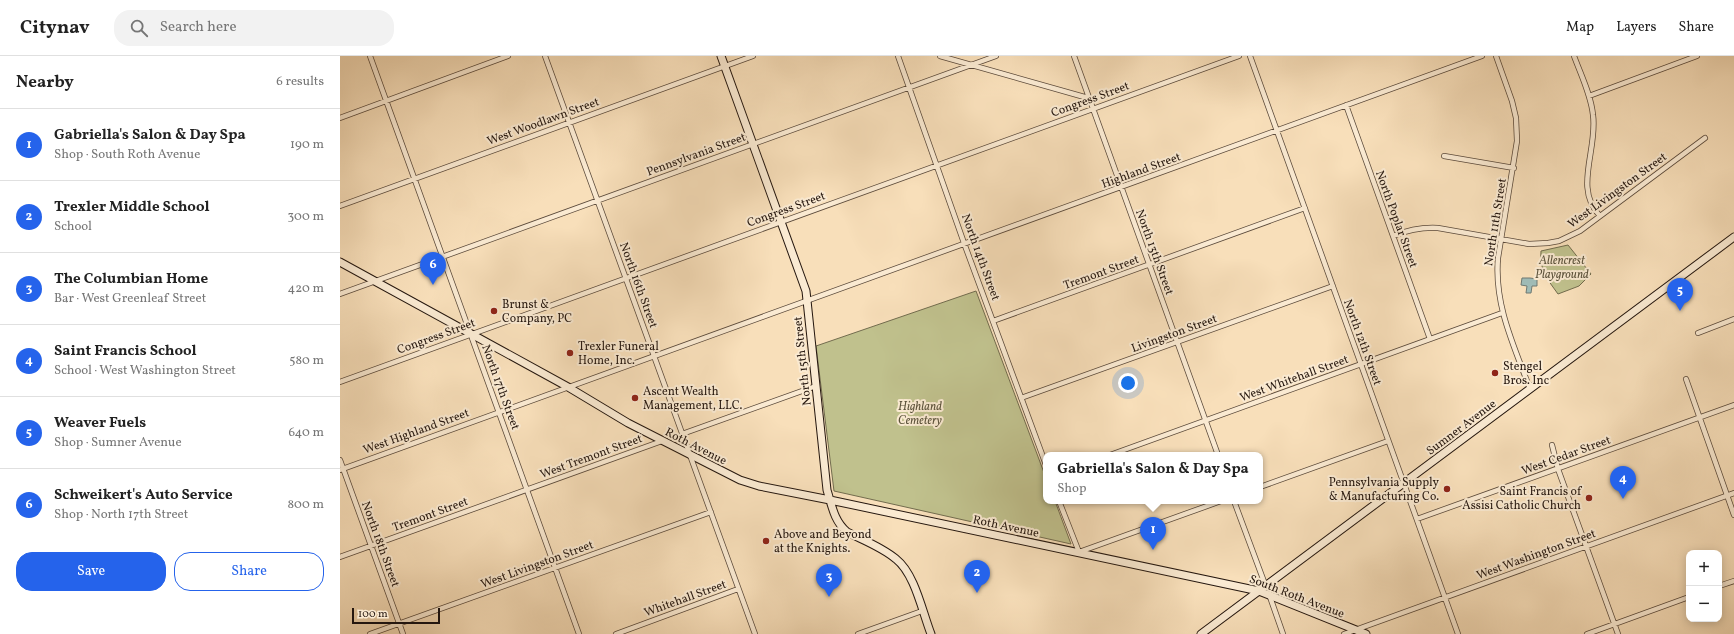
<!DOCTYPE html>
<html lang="en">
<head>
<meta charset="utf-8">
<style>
	body { margin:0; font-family:Vollkorn,serif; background:#f2f2f2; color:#222 }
	.controls { position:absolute; right:12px; bottom:12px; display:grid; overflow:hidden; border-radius:8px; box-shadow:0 2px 10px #0003 }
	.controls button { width:36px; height:36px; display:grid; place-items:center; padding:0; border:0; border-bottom:1px solid #e0e0e0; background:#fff; color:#222; font:20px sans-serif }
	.scale { position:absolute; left:12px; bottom:10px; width:88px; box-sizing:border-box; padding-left:4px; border:2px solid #25170f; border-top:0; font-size:11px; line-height:14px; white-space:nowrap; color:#25170f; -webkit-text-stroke:3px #faead2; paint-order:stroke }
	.you { position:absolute; left:788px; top:327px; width:14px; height:14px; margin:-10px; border:3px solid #fff; border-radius:50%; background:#1a73e8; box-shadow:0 0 0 6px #1a73e833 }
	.badge { display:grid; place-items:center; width:26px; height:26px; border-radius:50%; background:#2563eb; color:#fff; font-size:13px; font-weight:700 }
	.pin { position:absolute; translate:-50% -33px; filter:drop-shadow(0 1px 2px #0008) }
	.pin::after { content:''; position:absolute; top:21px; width:14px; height:12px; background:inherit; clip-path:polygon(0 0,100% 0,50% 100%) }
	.popup { position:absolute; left:703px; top:396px; width:220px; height:52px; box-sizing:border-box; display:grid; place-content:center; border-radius:8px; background:#fff; filter:drop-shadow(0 1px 3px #0005); font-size:13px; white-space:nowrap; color:#767676 }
	.popup b { font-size:15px; color:#222 }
	.popup::after { content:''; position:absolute; left:50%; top:100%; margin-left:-8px; border:8px solid transparent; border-top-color:#fff }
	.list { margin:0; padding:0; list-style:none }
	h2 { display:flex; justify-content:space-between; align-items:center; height:52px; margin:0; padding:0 16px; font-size:17px }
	h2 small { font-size:13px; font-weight:400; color:#767676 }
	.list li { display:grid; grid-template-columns:26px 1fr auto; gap:12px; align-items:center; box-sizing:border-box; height:72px; padding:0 16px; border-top:1px solid #e0e0e0 }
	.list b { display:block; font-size:15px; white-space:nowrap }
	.list p { margin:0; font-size:13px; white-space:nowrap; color:#767676 }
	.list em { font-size:13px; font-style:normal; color:#767676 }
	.actions { display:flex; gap:8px; padding:12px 16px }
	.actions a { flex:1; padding:9px 0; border:1px solid #2563eb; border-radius:16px; text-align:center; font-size:14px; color:#2563eb }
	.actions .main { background:#2563eb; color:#fff }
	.icon { flex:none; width:22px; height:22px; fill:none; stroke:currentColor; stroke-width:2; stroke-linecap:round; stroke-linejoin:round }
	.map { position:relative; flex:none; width:1394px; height:578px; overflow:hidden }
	header { display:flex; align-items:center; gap:24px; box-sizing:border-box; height:56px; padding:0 20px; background:#fff; border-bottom:1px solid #e0e0e0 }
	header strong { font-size:19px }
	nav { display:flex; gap:22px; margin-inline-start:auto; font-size:14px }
	.search { width:280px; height:36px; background:#f2f2f2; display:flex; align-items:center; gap:10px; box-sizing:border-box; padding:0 14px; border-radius:16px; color:#767676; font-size:15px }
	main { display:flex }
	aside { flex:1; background:#fff }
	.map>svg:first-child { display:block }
	.green { fill:#c0c18d; stroke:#726c4e }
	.water { fill:#9fbbb6; stroke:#6e7973 }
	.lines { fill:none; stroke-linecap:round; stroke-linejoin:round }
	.street-casing { stroke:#5a493a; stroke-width:6 }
	.secondary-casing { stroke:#25170f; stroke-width:9 }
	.street { stroke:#faead2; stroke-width:4.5 }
	.secondary { stroke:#faead2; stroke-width:7 }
	.poi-dot { fill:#8f2418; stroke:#faead2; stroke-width:1.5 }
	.labels { text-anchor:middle; stroke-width:4; stroke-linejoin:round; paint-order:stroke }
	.street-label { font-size:12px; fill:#25170f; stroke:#faead2 }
	.park-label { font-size:12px; font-style:italic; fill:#5b523b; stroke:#faead2 }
	.poi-label { font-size:12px; fill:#25170f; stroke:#faead2; text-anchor:start }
</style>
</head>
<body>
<header>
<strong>Citynav</strong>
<div class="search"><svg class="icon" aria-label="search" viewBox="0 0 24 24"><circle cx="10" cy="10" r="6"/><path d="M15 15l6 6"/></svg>Search here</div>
<nav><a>Map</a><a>Layers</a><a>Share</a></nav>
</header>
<main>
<aside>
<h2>Nearby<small>6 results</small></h2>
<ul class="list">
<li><span class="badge">1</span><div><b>Gabriella's Salon &amp; Day Spa</b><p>Shop · South Roth Avenue</p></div><em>190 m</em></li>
<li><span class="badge">2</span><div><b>Trexler Middle School</b><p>School</p></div><em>300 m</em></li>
<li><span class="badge">3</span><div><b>The Columbian Home</b><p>Bar · West Greenleaf Street</p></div><em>420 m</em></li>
<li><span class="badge">4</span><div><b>Saint Francis School</b><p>School · West Washington Street</p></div><em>580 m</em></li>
<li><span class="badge">5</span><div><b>Weaver Fuels</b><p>Shop · Sumner Avenue</p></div><em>640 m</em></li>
<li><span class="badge">6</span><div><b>Schweikert's Auto Service</b><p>Shop · North 17th Street</p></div><em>800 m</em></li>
</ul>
<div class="actions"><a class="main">Save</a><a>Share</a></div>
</aside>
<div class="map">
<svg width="1394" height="578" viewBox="0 0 1394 578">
	<rect width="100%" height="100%" fill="#f8dfba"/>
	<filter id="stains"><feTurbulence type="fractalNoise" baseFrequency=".005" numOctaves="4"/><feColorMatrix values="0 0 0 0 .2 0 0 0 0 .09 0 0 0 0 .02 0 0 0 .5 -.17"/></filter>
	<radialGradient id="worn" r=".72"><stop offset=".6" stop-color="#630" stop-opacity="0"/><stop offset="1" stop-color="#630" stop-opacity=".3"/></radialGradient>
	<path class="green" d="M 1228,189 L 1251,218 L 1239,230 L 1218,238 C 1208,224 1199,214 1201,195 Z
		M 636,235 L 706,422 L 706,445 L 715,445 L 731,488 L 494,435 L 476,290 Z"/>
	<path class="water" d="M 1182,222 L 1190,222 L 1197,223 L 1197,230 L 1192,230 L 1191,237 L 1186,237 L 1187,230 L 1181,229 Z"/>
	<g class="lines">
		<g class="street-casing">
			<path id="street" d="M 30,0 L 239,578
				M 205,0 L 415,578
				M 558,0 L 624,187 L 706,409
				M 600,0 L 748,42
				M 734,0 L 878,399
				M 910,0 L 1118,578
				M 1156,0 L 1172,45 L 1176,62 L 1177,85 L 1158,202 C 1154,249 1174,290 1190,333
				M 1234,0 C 1241,19 1251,39 1253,59 C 1258,93 1233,133 1260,160
				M 1249,40 L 1357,0
				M 1006,49 L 1090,283
				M 0,62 L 168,0
				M 1104,100 L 1174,112
				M 0,150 L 413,0
				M 1053,180 C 1068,174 1081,171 1098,172 L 1189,188 L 1208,187 L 1219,185 L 1240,175 L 1365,82
				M 0,238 L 656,0
				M 653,265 L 965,152
				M 1358,277 L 1394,263
				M 1346,323 L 1394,459
				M 0,326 L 899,0
				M 681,342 L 993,230
				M 342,378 L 476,330
				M 1212,389 L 1218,413 L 1278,578
				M 770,399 L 1162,257
				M 0,404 L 63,578
				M 0,414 L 1142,0
				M 920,431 L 1048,385
				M 719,445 L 739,496 L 881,445
				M 894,445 L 926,531
				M 1077,463 L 1394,349
				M 0,501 L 322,385
				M 1379,530 L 1394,525
				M 929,538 L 943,578
				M 30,578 L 371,456
				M 276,578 L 398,533
				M 518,578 L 582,555
				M 1004,578 L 1394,437
				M 1247,578 L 1349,541"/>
		</g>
		<g class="secondary-casing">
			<path id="secondary" d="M 381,0 L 466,235 L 487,434 C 492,450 494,465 507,476 C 523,484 542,491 556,503 C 575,518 582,555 591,578
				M 0,206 L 228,331 L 288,367 L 400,424 L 419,430 L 490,444 L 919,535 L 1026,578
				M 861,578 L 1394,181"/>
		</g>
		<use href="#street" class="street"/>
		<use href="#secondary" class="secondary"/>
	</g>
	<g class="poi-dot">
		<circle cx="154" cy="255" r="4"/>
		<circle cx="230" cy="297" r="4"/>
		<circle cx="1155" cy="317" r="4"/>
		<circle cx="295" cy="342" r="4"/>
		<circle cx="1107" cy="433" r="4"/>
		<circle cx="1249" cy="442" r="4"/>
		<circle cx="426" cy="485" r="4"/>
	</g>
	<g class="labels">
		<g class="street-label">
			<text transform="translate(750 43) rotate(-20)" y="4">Congress Street</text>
			<text transform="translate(203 65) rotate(-20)" y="4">West Woodlawn Street</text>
			<text transform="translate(356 98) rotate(-20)" y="4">Pennsylvania Street</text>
			<text transform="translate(801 114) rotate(-20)" y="4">Highland Street</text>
			<text transform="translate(1277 134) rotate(-36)" y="4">West Livingston Street</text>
			<text transform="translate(446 153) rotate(-20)" y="4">Congress Street</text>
			<text transform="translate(1057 163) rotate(70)" y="4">North Poplar Street</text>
			<text transform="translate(1155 166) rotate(-81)" y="4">North 11th Street</text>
			<text transform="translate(815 196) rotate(70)" y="4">North 13th Street</text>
			<text transform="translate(641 201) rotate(70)" y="4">North 14th Street</text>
			<text transform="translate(761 216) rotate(-20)" y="4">Tremont Street</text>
			<text transform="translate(299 229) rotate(70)" y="4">North 16th Street</text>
			<text transform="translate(834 277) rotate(-20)" y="4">Livingston Street</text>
			<text transform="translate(96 280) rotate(-20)" y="4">Congress Street</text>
			<text transform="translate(1023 286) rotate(70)" y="4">North 12th Street</text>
			<text transform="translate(462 305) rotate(-96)" y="4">North 15th Street</text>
			<text transform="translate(954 322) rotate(-20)" y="4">West Whitehall Street</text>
			<text transform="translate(161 331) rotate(70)" y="4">North 17th Street</text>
			<text transform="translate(1121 371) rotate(-37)" y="4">Sumner Avenue</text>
			<text transform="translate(76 375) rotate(-20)" y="4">West Highland Street</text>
			<text transform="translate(356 390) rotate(27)" y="4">Roth Avenue</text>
			<text transform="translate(1226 399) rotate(-20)" y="4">West Cedar Street</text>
			<text transform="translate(251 400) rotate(-20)" y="4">West Tremont Street</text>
			<text transform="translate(90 458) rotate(-20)" y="4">Tremont Street</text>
			<text transform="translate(666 470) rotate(12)" y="4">Roth Avenue</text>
			<text transform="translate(41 488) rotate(70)" y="4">North 18th Street</text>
			<text transform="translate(1196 498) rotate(-20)" y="4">West Washington Street</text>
			<text transform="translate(197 508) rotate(-20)" y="4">West Livingston Street</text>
			<text transform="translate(957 540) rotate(21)" y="4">South Roth Avenue</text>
			<text transform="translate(345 542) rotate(-20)" y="4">Whitehall Street</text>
		</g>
		<g class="park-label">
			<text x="1222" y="208">Allencrest<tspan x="1222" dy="14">Playground</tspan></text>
			<text x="580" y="354">Highland<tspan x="580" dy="14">Cemetery</tspan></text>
		</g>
		<g class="poi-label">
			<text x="162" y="252">Brunst &amp;<tspan x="162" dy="14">Company, PC</tspan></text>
			<text x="238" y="294">Trexler Funeral<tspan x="238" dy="14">Home, Inc.</tspan></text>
			<text x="1163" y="314">Stengel<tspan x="1163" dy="14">Bros. Inc</tspan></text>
			<text x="303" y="339">Ascent Wealth<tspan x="303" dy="14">Management, LLC.</tspan></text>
			<text x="1099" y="430" text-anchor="end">Pennsylvania Supply<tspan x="1099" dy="14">&amp; Manufacturing Co.</tspan></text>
			<text x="1241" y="439" text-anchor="end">Saint Francis of<tspan x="1241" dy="14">Assisi Catholic Church</tspan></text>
			<text x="434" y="482">Above and Beyond<tspan x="434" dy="14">at the Knights.</tspan></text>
		</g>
	</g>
	<rect width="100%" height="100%" filter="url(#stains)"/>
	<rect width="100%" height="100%" fill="url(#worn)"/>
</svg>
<div class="controls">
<button>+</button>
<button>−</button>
</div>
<div class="scale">100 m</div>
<div class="you"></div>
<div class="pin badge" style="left:813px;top:494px">1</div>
<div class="popup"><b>Gabriella's Salon &amp; Day Spa</b>Shop</div>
<div class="pin badge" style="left:637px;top:537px">2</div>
<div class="pin badge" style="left:489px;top:541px">3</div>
<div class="pin badge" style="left:1283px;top:443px">4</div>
<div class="pin badge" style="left:1340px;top:255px">5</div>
<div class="pin badge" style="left:93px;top:229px">6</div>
</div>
</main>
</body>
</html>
